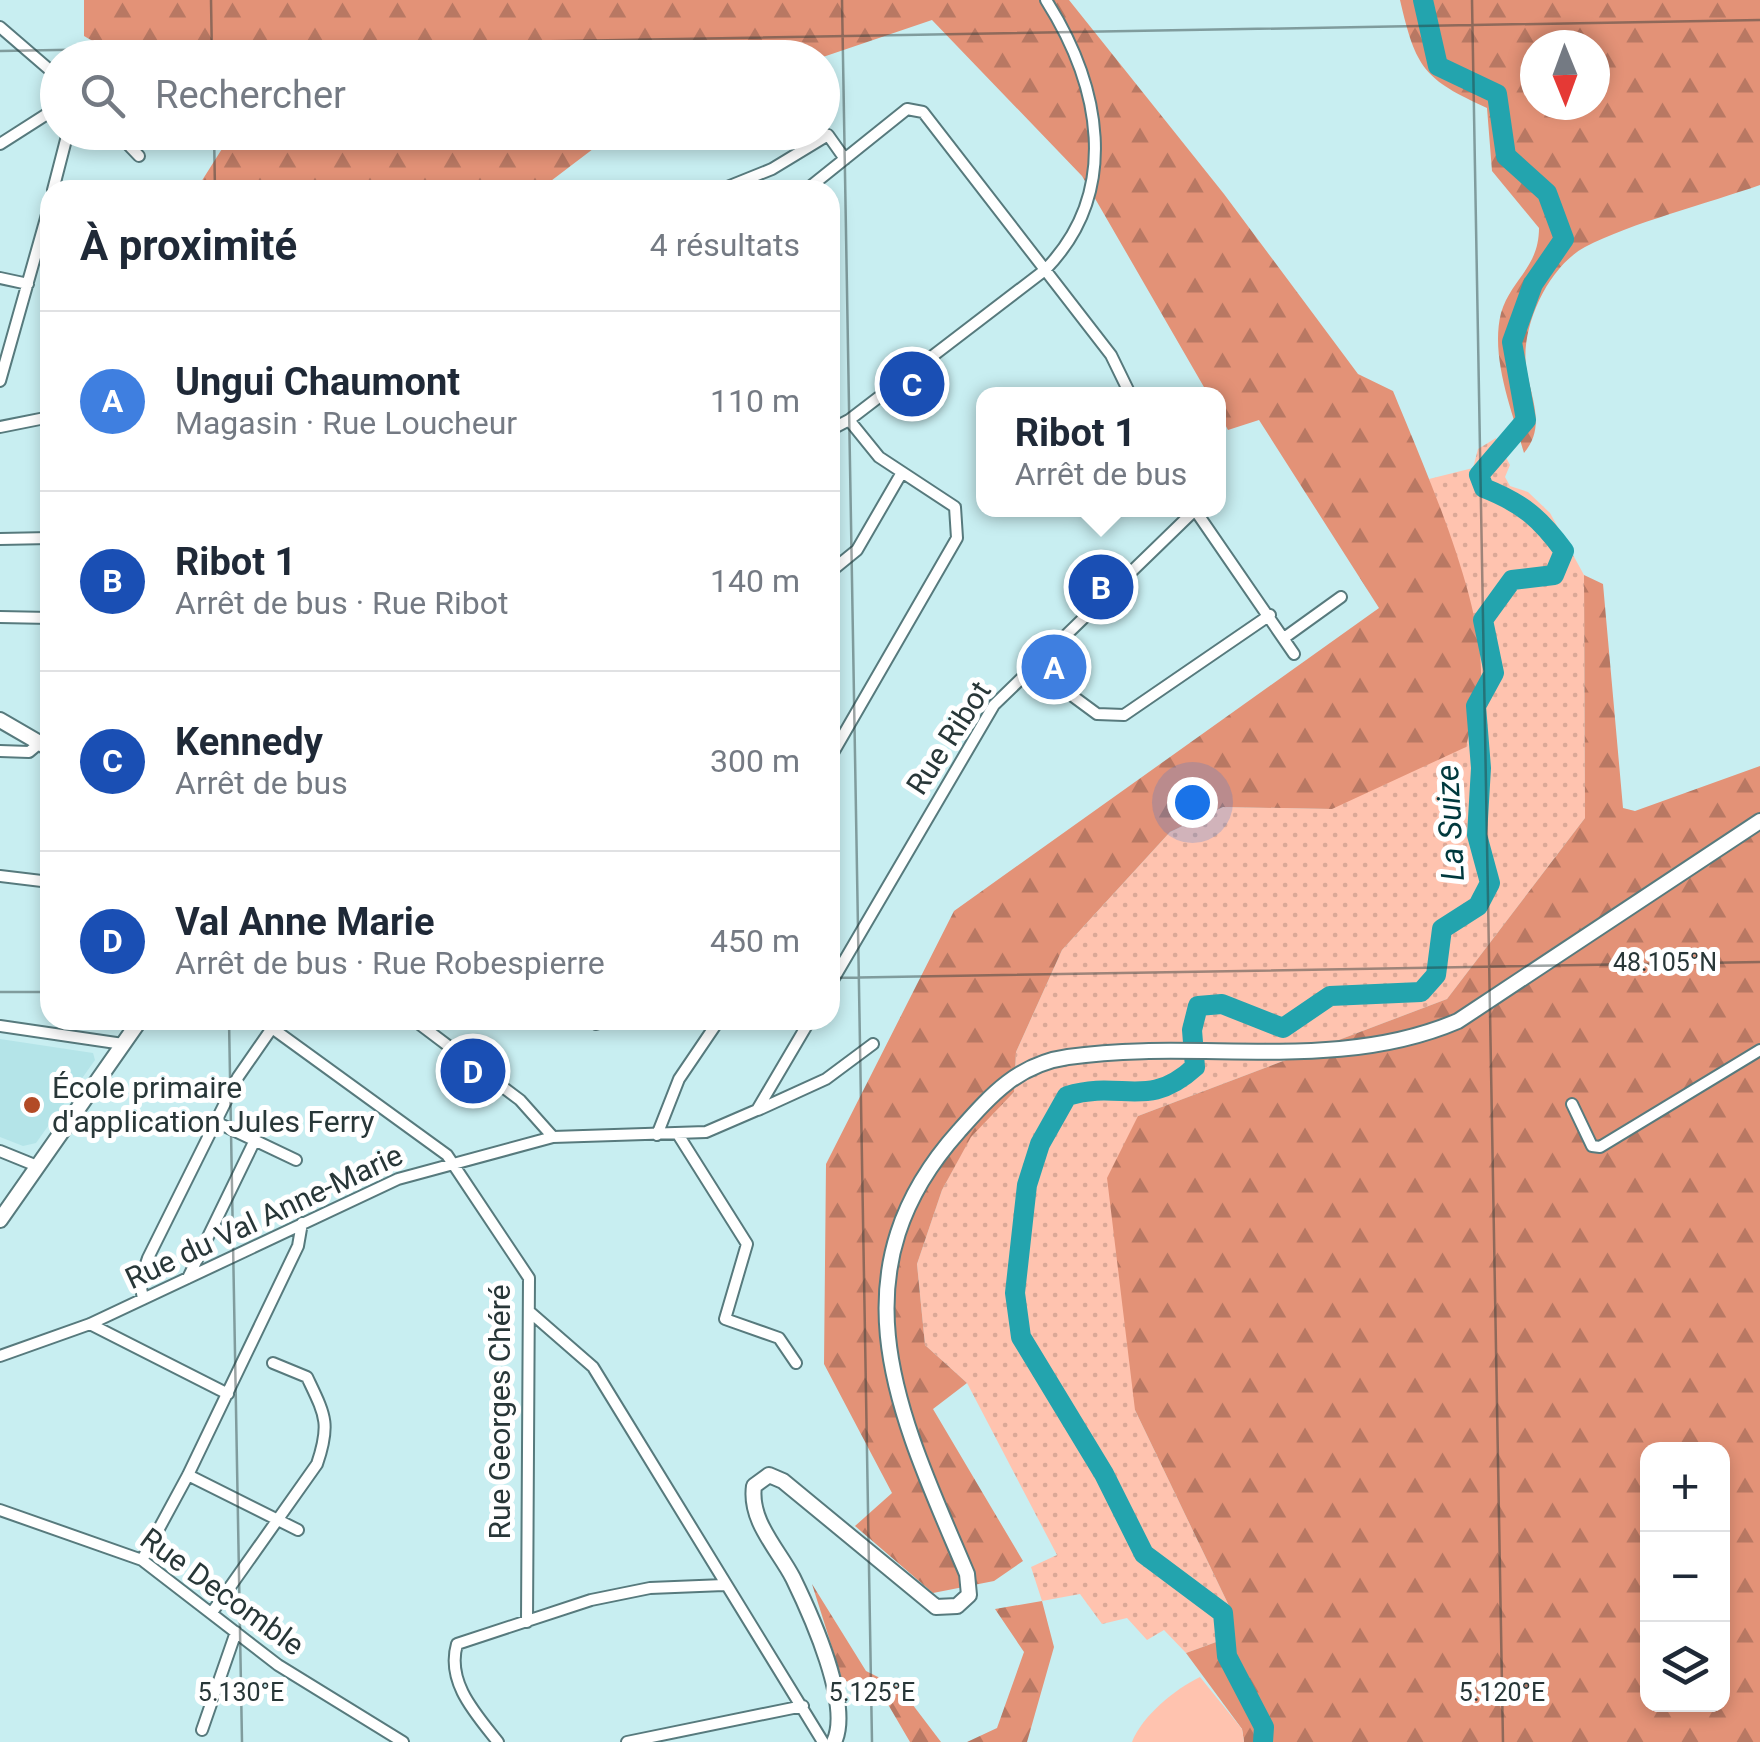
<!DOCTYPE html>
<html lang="fr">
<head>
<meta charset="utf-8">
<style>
	body { margin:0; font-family:Roboto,sans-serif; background:#f2f2f3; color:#1f2937 }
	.controls { position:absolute; right:30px; bottom:30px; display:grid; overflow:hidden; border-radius:20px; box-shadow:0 5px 15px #0003 }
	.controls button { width:90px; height:90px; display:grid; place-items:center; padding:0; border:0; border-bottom:2px solid #e0e1e3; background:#fff; color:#1f2937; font:50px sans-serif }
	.compass { position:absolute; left:1520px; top:30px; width:90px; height:90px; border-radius:50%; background:#fff; box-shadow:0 5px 15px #0003; rotate:179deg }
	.you { position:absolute; left:1192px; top:802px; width:35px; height:35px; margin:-25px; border:8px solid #fff; border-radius:50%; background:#1a73e8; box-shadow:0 0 0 15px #1a73e833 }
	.badge { display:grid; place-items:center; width:65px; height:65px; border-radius:50%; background:#b24b26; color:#fff; font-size:32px; font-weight:700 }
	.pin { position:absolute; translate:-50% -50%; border:5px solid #fff; box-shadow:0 2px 10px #0006 }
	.popup { position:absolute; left:976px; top:387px; width:250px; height:130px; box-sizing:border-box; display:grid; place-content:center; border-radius:20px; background:#fff; filter:drop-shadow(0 2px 8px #0005); font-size:32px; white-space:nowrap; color:#747a83 }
	.popup b { font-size:38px; color:#1f2937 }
	.popup::after { content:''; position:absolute; left:50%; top:100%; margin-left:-20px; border:20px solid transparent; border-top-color:#fff }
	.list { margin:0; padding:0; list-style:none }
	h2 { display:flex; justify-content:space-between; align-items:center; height:130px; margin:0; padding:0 40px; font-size:42px }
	h2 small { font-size:32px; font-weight:400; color:#747a83 }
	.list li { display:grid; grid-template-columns:65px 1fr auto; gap:30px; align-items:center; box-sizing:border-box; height:180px; padding:0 40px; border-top:2px solid #e0e1e3 }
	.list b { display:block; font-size:38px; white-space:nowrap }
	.list p { margin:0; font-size:32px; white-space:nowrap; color:#747a83 }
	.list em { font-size:32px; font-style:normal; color:#747a83 }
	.icon { flex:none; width:55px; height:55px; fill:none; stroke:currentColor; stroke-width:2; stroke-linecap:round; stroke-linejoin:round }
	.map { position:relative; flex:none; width:1760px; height:1742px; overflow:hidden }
	.search { position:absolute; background:#fff; box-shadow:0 5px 15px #0003; left:40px; top:40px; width:800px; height:110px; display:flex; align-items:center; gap:25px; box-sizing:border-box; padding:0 35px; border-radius:55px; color:#747a83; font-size:38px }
	.panel { position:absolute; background:#fff; box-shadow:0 5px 15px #0003; left:40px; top:180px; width:800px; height:850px; border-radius:30px }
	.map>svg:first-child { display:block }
	.built { fill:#b4e4e8 }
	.grass { fill:url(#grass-dots) }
	.forest { fill:url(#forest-firs); fill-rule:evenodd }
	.pitch { fill:#ffc3af }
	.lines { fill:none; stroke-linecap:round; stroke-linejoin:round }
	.river { stroke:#23a4ae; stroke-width:20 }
	.street-casing { stroke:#577a7d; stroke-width:14 }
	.secondary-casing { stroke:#577a7d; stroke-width:18 }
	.street { stroke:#fff; stroke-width:10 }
	.secondary { stroke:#fff; stroke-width:14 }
	.ticks { fill:none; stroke:#283738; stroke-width:2.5; stroke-opacity:0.45 }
	.poi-dot { fill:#b24b26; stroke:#fff; stroke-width:4 }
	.labels { text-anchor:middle; stroke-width:10; stroke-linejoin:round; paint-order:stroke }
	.street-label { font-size:30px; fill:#283738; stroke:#fff }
	.poi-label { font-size:30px; fill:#283738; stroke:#fff; text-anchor:start }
	.water-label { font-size:32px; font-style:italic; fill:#00393d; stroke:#fff }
	.ticks-label { font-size:25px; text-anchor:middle; fill:#283738; stroke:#fff; stroke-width:10; stroke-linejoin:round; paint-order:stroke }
</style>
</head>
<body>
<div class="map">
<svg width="1760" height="1742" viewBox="0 0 1760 1742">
	<defs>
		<pattern id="grass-dots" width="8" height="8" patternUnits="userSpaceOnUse" patternTransform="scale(2.5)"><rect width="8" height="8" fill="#ffc3af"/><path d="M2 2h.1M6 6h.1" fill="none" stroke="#dba897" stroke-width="1.8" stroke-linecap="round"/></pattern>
		<pattern id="forest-firs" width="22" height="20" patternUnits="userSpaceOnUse" patternTransform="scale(2.5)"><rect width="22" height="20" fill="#e39277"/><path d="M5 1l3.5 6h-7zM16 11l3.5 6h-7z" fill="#b87863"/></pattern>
	</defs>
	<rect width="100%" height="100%" fill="#c8eef1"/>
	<path class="built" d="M 0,1039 L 93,1053 L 95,1060 L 36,1143 L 23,1146 L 0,1137 Z"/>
	<path class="grass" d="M 1496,438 L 1510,465 L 1505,477 L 1510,486 L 1528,492 L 1550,513 L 1584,575 L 1585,818 L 1447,999 L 1138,1116 L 1135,1410 L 1231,1610 L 1219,1641 L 1186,1653 L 1164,1630 L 1147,1640 L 1127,1618 L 1102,1624 L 1080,1594 L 1042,1601 L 1031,1567 L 1057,1555 L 967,1383 L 925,1345 L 917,1264 L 942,1190 L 971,1136 L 1014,1092 L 1016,1052 L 1062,950 L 1170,832 L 1223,807 L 1332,809 L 1475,620 L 1429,479 L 1473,468 L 1478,449 Z"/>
	<path class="forest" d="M 84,0 L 1069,0 L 1224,194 L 1358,374 L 1393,391 C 1423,464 1481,594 1481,671 C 1482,695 1471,723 1466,747 L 1332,809 L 1223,807 L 1170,832 L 1062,950 L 1016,1052 L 1014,1092 L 971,1137 L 942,1190 L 917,1264 L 925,1345 L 967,1383 L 933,1409 L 1023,1561 L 994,1581 L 933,1593 L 855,1526 L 892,1493 L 824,1364 L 826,1164 L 954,911 L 1379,608 L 1259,420 L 1228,430 L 1219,413 L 1218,394 L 1208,394 L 1082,176 L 932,20 L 820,58 L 122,58 L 84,36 Z
		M 1400,0 L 1760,0 L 1760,185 C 1709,203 1631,223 1585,247 C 1548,267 1521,326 1526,366 C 1530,397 1547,426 1524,453 C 1512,411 1490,357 1501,313 C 1511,279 1539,268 1539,228 L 1492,171 L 1487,108 C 1424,79 1416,69 1400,0 ZM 1595,45 L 1595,105 L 1535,105 L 1535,45 Z
		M 232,133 L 232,132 L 614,133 L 539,190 L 196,190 Z
		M 1584,575 L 1603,584 L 1623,808 L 1635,811 L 1760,766 L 1760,1742 L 1244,1742 L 1242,1729 L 1186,1653 L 1219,1641 L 1231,1610 L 1135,1410 L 1107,1178 L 1138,1116 L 1447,999 L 1585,818 ZM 1648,1450 L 1722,1450 L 1722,1704 L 1648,1704 Z
		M 812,1584 L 866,1671 L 900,1688 L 941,1742 L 910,1742 L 886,1701 L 842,1679 Z
		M 1042,1601 L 1054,1647 L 1027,1742 L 967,1742 L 997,1728 L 1024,1652 L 995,1609 Z"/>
	<path class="pitch" d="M 1200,1677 L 1242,1729 L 1244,1742 L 1132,1742 C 1142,1716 1175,1689 1200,1677 Z"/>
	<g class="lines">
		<path class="river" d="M 1263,1742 L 1264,1727 L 1227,1656 L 1223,1613 L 1144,1554 L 1104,1474 L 1021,1337 L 1015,1293 L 1027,1185 L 1040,1144 L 1067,1096 C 1122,1079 1147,1111 1195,1067 L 1192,1030 L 1198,1006 L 1222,1004 L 1283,1028 L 1330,996 L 1421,992 L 1436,975 L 1442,929 L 1478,906 L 1490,883 L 1477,835 L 1481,768 L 1476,706 L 1494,673 L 1483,620 L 1512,580 L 1554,575 L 1564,551 C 1540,518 1522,503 1484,488 L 1479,475 L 1526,420 L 1512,342 L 1533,284 L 1564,239 L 1547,193 L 1506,156 L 1497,94 L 1438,66 L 1423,0"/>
		<g class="street-casing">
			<path id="street" d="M 0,27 L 58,77
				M 116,132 L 139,156
				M 0,144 L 58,107
				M 53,190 L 68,132
				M 720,190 L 772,169 L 828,135 L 845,159
				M 806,190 L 907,109 L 923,112 L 1111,355 L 1130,394
				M 0,278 L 28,284
				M 0,381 L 50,204
				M 0,427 L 50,417
				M 830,430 L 849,420 L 1045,270 C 1122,191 1100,85 1046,0
				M 0,539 L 50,538
				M 830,572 L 857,550 L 901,474
				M 0,617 L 50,618
				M 1284,638 L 1341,597
				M 1032,666 L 1097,714 L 1124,715 L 1270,615
				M 0,751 L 29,752 L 41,742
				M 830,758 L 957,538 L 955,507 L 879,457 L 849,420
				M 0,876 L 50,882
				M 830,985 L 994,705 L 1195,510 L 1294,654
				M 261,1020 L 447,1155 L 529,1278 L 527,1622
				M 414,1020 L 520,1100 L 553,1137
				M 590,1020 L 596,1024
				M 0,1026 L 123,1044
				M 1572,1104 L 1592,1146 L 1600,1147 L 1760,1050
				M 758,1110 L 826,1079 L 873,1044
				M 218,1123 L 296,1160
				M 657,1135 L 679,1079 L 719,1020
				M 679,1136 L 747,1244 L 725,1319 L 779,1338 L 796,1363
				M 0,1151 L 37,1166
				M 188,1278 L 255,1140
				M 143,1299 L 140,1282 L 148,1258 L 238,1077 L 272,1028
				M 531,1313 L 593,1367 L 823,1742
				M 90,1324 L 228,1394
				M 0,1356 L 90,1324 L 398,1179 L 553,1137 L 706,1132 L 757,1110 L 810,1020
				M 188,1475 L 298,1530
				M 0,1510 L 142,1560 L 278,1665 L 403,1742
				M 142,1560 L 188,1475 L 298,1246 L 302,1223
				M 213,1611 L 317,1464 C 331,1423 325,1415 307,1377 L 273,1363
				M 202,1730 L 236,1632
				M 498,1742 C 475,1713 446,1682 457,1644 L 591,1600 L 650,1588 L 724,1585
				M 627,1742 L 803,1706"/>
		</g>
		<g class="secondary-casing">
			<path id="secondary" d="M 0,720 L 50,749
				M 0,1220 L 140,1020
				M 834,1742 C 852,1705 811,1615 793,1578 C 778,1549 749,1521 754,1486 L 769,1475 L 783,1481 L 936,1607 L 957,1606 L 969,1595 L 967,1574 C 902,1420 828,1277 959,1131 C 991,1095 1018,1064 1068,1057 C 1198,1038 1334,1074 1458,1021 L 1760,821"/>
		</g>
		<use href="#street" class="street"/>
		<use href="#secondary" class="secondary"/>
	</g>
	<path class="ticks" d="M 211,0 L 212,58M 842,0 L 872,1742M 1472,0 L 1503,1742M 0,51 L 1760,20M 214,132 L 215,190M 830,978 L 1760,962M 0,992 L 50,992M 229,1020 L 242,1742"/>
	<circle class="poi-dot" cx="32" cy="1105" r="10"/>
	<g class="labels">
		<g class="street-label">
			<text transform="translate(949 738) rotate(-57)" y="10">Rue Ribot</text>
			<text transform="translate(264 1217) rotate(-25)" y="10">Rue du Val Anne-Marie</text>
			<text transform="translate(500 1412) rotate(-90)" y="10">Rue Georges Chéré</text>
			<text transform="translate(222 1592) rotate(36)" y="10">Rue Decomble</text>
		</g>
		<g class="poi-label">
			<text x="52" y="1098">École primaire<tspan x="52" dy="34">d'application Jules Ferry</tspan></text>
		</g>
		<g class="water-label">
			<text transform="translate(1450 823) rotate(-93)" y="11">La Suize</text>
		</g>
	</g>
	<g class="ticks-label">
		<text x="1665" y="971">48.105°N</text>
		<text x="241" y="1701">5.130°E</text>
		<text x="872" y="1701">5.125°E</text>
		<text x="1502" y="1701">5.120°E</text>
	</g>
</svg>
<div class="controls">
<button>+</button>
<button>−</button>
<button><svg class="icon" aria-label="layers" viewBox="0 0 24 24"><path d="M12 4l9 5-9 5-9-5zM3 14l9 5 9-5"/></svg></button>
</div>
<svg class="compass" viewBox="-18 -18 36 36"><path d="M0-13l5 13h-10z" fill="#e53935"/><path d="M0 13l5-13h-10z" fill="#747a83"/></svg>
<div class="you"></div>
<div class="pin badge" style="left:1054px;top:667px;background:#3f7fe0">A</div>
<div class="pin badge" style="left:1101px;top:587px;background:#1a4fb4">B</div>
<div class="popup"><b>Ribot 1</b>Arrêt de bus</div>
<div class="pin badge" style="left:912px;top:384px;background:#1a4fb4">C</div>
<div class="pin badge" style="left:473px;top:1071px;background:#1a4fb4">D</div>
<div class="search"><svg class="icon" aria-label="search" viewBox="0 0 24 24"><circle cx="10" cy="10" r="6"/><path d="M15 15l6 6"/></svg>Rechercher</div>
<section class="panel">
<h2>À proximité<small>4 résultats</small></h2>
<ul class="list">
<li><span class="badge" style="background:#3f7fe0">A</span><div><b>Ungui Chaumont</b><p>Magasin · Rue Loucheur</p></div><em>110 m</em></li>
<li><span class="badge" style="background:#1a4fb4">B</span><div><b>Ribot 1</b><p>Arrêt de bus · Rue Ribot</p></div><em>140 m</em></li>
<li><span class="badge" style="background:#1a4fb4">C</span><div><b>Kennedy</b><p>Arrêt de bus</p></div><em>300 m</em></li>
<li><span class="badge" style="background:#1a4fb4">D</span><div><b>Val Anne Marie</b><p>Arrêt de bus · Rue Robespierre</p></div><em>450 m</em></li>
</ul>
</section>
</div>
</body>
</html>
